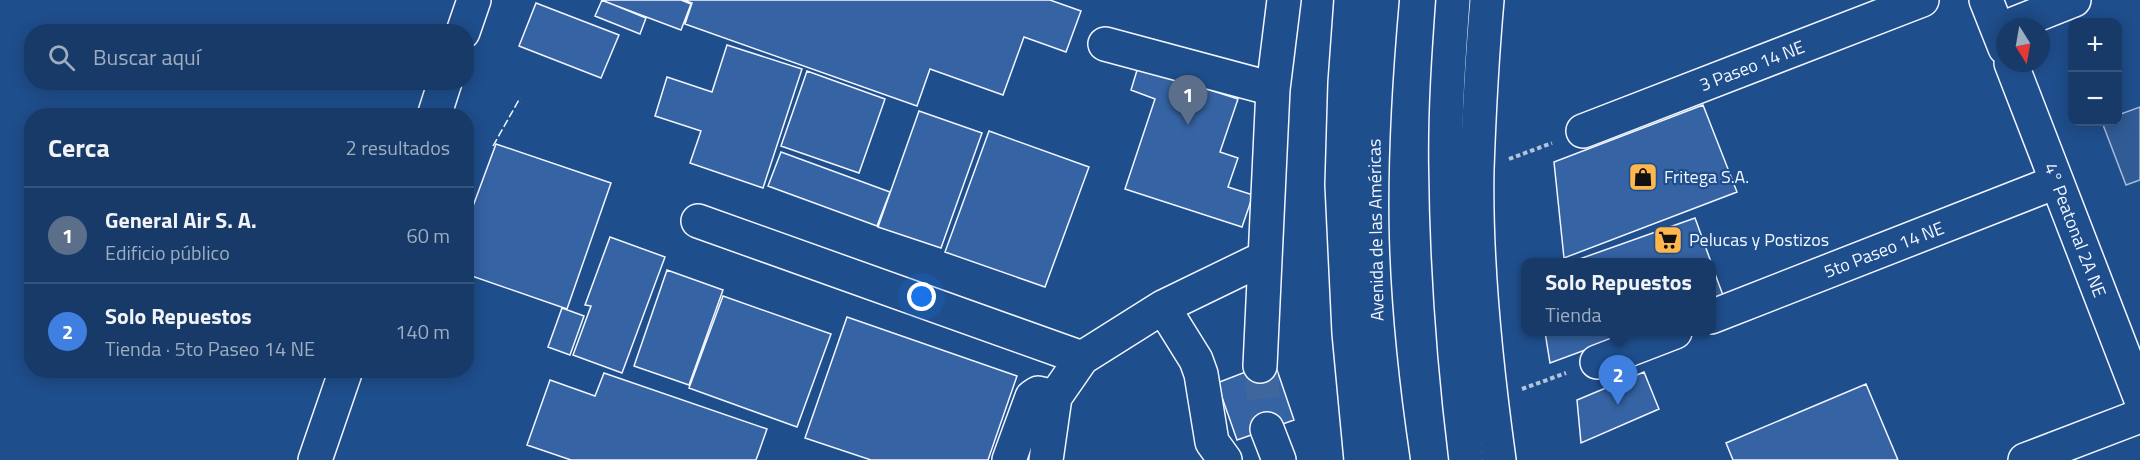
<!DOCTYPE html>
<html lang="es">
<head>
<meta charset="utf-8">
<style>
	body { margin:0; font-family:"Titillium Web",sans-serif; background:#244571; color:#f1f3f6 }
	.controls { position:absolute; right:18px; top:18px; display:grid; overflow:hidden; border-radius:12px; box-shadow:0 3px 15px #0003 }
	.controls button { width:54px; height:54px; display:grid; place-items:center; padding:0; border:0; border-bottom:2px solid #36547d; background:#173a69; color:#f1f3f6; font:30px sans-serif }
	.compass { position:absolute; left:1996px; top:18px; width:54px; height:54px; border-radius:50%; background:#173a69; box-shadow:0 3px 15px #0003; rotate:169deg }
	.you { position:absolute; left:922px; top:297px; width:21px; height:21px; margin:-15px; border:4px solid #fff; border-radius:50%; background:#1a73e8; box-shadow:0 0 0 9px #1a73e833 }
	.badge { display:grid; place-items:center; width:39px; height:39px; border-radius:50%; background:#ffb74d; color:#fff; font-size:20px; font-weight:700 }
	.pin { position:absolute; translate:-50% -50px; filter:drop-shadow(0 2px 3px #0008) }
	.pin::after { content:''; position:absolute; top:32px; width:21px; height:18px; background:inherit; clip-path:polygon(0 0,100% 0,50% 100%) }
	.popup { position:absolute; left:1521px; top:258px; width:195px; height:78px; box-sizing:border-box; display:grid; place-content:center; border-radius:12px; background:#173a69; filter:drop-shadow(0 2px 4px #0005); font-size:20px; white-space:nowrap; color:#9eadc0 }
	.popup b { font-size:22px; color:#f1f3f6 }
	.popup::after { content:''; position:absolute; left:50%; top:100%; margin-left:-12px; border:12px solid transparent; border-top-color:#173a69 }
	.list { margin:0; padding:0; list-style:none }
	h2 { display:flex; justify-content:space-between; align-items:center; height:78px; margin:0; padding:0 24px; font-size:26px }
	h2 small { font-size:20px; font-weight:400; color:#9eadc0 }
	.list li { display:grid; grid-template-columns:39px 1fr auto; gap:18px; align-items:center; box-sizing:border-box; height:96px; padding:0 24px; border-top:2px solid #36547d }
	.list b { display:block; font-size:22px; white-space:nowrap }
	.list p { margin:0; font-size:20px; white-space:nowrap; color:#9eadc0 }
	.list em { font-size:20px; font-style:normal; color:#9eadc0 }
	.icon { flex:none; width:33px; height:33px; fill:none; stroke:currentColor; stroke-width:2; stroke-linecap:round; stroke-linejoin:round }
	.map { position:relative; flex:none; width:2140px; height:460px; overflow:hidden }
	.search { position:absolute; background:#173a69; box-shadow:0 3px 15px #0003; left:24px; top:24px; width:450px; height:66px; display:flex; align-items:center; gap:15px; box-sizing:border-box; padding:0 21px; border-radius:24px; color:#9eadc0; font-size:22px }
	.panel { position:absolute; background:#173a69; box-shadow:0 3px 15px #0003; left:24px; top:108px; width:450px; height:270px; border-radius:24px }
	.map>svg:first-child { display:block }
	.green { fill:#305b95; stroke:#a8bbd7; stroke-width:1.5 }
	.building { fill:#3563a3; stroke:#f2f6ff; stroke-width:1.5 }
	.lines { fill:none; stroke-linecap:round; stroke-linejoin:round }
	.minor-tunnel { stroke:#3f679d; stroke-width:33; stroke-dasharray:33 16; stroke-linecap:butt }
	.minor-casing { stroke:#f2f6ff; stroke-width:36 }
	.major-casing { stroke:#f2f6ff; stroke-width:36 }
	.path { stroke:#b3c4dc; stroke-width:4; stroke-dasharray:4.5 3; stroke-linecap:butt }
	.minor { stroke:#1f4e8c; stroke-width:33 }
	.major { stroke:#1f4e8c; stroke-width:33 }
	.fence { stroke:#f2f6ff; stroke-width:1.5; stroke-dasharray:8 3; stroke-linecap:butt }
	.labels { text-anchor:middle; stroke-width:4.5; stroke-linejoin:round; paint-order:stroke }
	.street-label { font-size:18px; fill:#f2f6ff; stroke:#1f4e8c }
	.poi-label { font-size:18px; fill:#f2f6ff; stroke:#1f4e8c; text-anchor:start }
</style>
</head>
<body>
<div class="map">
<svg width="2140" height="460" viewBox="0 0 2140 460">
	<rect width="100%" height="100%" fill="#1f4e8c"/>
	<path class="green" d="M 2140,107 L 2140,180 L 2126,185 L 2102,122 L 2118,122 L 2118,115 Z"/>
	<path class="building" d="M 601,0 L 681,0 L 691,4 L 681,30 Z
		M 602,0 L 646,18 L 640,34 L 595,16 Z
		M 683,0 L 1050,0 L 1081,11 L 1066,52 L 1024,37 L 1003,95 L 930,69 L 917,106 L 685,24 L 692,3 Z
		M 536,3 L 619,35 L 601,78 L 519,46 Z
		M 727,45 L 802,69 L 763,188 L 690,163 L 701,131 L 655,116 L 667,77 L 712,92 Z
		M 1138,67 L 1238,99 L 1220,152 L 1238,158 L 1228,187 L 1253,195 L 1242,227 L 1125,189 L 1155,99 L 1131,90 Z
		M 807,71 L 885,99 L 859,173 L 781,146 Z
		M 1703,105 L 1737,192 L 1564,258 L 1554,162 Z
		M 919,111 L 982,133 L 941,248 L 878,227 Z
		M 989,131 L 1089,167 L 1045,287 L 945,252 Z
		M 496,144 L 611,183 L 567,309 L 466,274 L 466,225 Z
		M 781,152 L 890,192 L 877,226 L 768,186 Z
		M 1695,218 L 1711,262 L 1571,262 Z
		M 610,237 L 665,257 L 622,373 L 573,355 L 591,306 L 585,305 Z
		M 1711,263 L 1724,298 L 1711,303 Z
		M 667,270 L 723,290 L 689,385 L 634,366 Z
		M 723,296 L 831,334 L 797,427 L 689,388 Z
		M 562,308 L 584,316 L 570,355 L 548,347 Z
		M 847,317 L 1017,376 L 988,460 L 871,460 L 805,438 Z
		M 1545,332 L 1634,332 L 1550,363 Z
		M 1274,361 L 1294,420 L 1237,440 L 1217,383 Z
		M 1644,372 L 1659,409 L 1581,443 L 1577,400 Z
		M 604,373 L 767,429 L 756,460 L 571,460 L 527,445 L 550,380 L 595,396 Z
		M 1866,384 L 1898,460 L 1733,460 L 1726,443 Z"/>
	<g class="lines">
		<path class="minor-tunnel" d="M 1260,366 L 1267,429"/>
		<g class="minor-casing">
			<path id="minor" d="M 1382,0 C 1375,79 1370,158 1372,237 C 1374,312 1382,386 1393,460
				M 1453,0 C 1449,56 1445,112 1446,169 C 1447,266 1454,363 1466,460
				M 1986,0 L 2005,48
				M 2006,27 L 2074,0
				M 463,32 L 474,0
				M 1105,44 L 1273,89
				M 2011,63 L 2140,397
				M 434,116 L 445,82
				M 1583,131 L 1922,0
				M 698,221 L 1082,358
				M 1163,307 L 1196,360 L 1201,374 L 1212,442 L 1225,460
				M 1711,317 L 2056,182
				M 1597,362 L 1675,332
				M 1260,366 L 1273,89 L 1284,0
				M 1267,429 L 1279,460
				M 315,460 L 346,370
				M 1009,460 L 1032,397 L 1038,393 L 1055,397
				M 1046,460 L 1055,397 L 1082,358 L 1163,307 L 1264,258
				M 2025,460 L 2140,416"/>
		</g>
		<g class="major-casing">
			<path id="major" d="M 1351,0 L 1345,83 L 1342,185 L 1349,333 L 1361,460
				M 1487,0 C 1482,56 1479,112 1477,169 C 1475,264 1486,366 1499,460"/>
		</g>
		<path class="path" d="M 1509,159 L 1552,143
			M 1522,389 L 1566,373"/>
		<use href="#minor" class="minor"/>
		<use href="#major" class="major"/>
		<path class="fence" d="M 493,146 L 520,98"/>
	</g>
	<defs>
		<g id="shop-square" transform="scale(1.5)"><rect x="-9" y="-9" width="18" height="18" rx="4" fill="#ffb74d" stroke="#1f4e8c"/><path d="M-5-2.5h2.3a2.7 3.5 0 0 1 5.4 0H5L5.5 6h-11ZM-1.5-2.5h3a1.5 2.3 0 0 0-3 0Z" fill="#111"/></g>
		<g id="supermarket-square" transform="scale(1.5)"><rect x="-9" y="-9" width="18" height="18" rx="4" fill="#ffb74d" stroke="#1f4e8c"/><path d="M-6-5.5h2.5l.6 2H6L4.5 2H-2.5L-4.4-4H-6ZM-1.5 3.2a1.3 1.3 0 1 0 .1 0ZM3 3.2a1.3 1.3 0 1 0 .1 0Z" fill="#111"/></g>
	</defs>
	<g fill-rule="evenodd">
		<use href="#shop-square" x="1643" y="177"/>
		<use href="#supermarket-square" x="1668" y="240"/>
	</g>
	<g class="labels">
		<g class="street-label">
			<text transform="translate(1752 66) rotate(-21)" y="6">3 Paseo 14 NE</text>
			<text transform="translate(1376 230) rotate(-91)" y="6">Avenida de las Américas</text>
			<text transform="translate(2075 230) rotate(69)" y="6">4° Peatonal 2A NE</text>
			<text transform="translate(1884 250) rotate(-21)" y="6">5to Paseo 14 NE</text>
		</g>
		<g class="poi-label">
			<text x="1664" y="183">Fritega S.A.</text>
			<text x="1689" y="246">Pelucas y Postizos</text>
		</g>
	</g>
</svg>
<div class="controls">
<button>+</button>
<button>−</button>
</div>
<svg class="compass" viewBox="-18 -18 36 36"><path d="M0-13l5 13h-10z" fill="#e53935"/><path d="M0 13l5-13h-10z" fill="#9eadc0"/></svg>
<div class="you"></div>
<div class="pin badge" style="left:1188px;top:125px;background:#5c6f8a">1</div>
<div class="pin badge" style="left:1618px;top:405px;background:#3f7fe0">2</div>
<div class="popup"><b>Solo Repuestos</b>Tienda</div>
<div class="search"><svg class="icon" aria-label="search" viewBox="0 0 24 24"><circle cx="10" cy="10" r="6"/><path d="M15 15l6 6"/></svg>Buscar aquí</div>
<section class="panel">
<h2>Cerca<small>2 resultados</small></h2>
<ul class="list">
<li><span class="badge" style="background:#5c6f8a">1</span><div><b>General Air S. A.</b><p>Edificio público</p></div><em>60 m</em></li>
<li><span class="badge" style="background:#3f7fe0">2</span><div><b>Solo Repuestos</b><p>Tienda · 5to Paseo 14 NE</p></div><em>140 m</em></li>
</ul>
</section>
</div>
</body>
</html>
